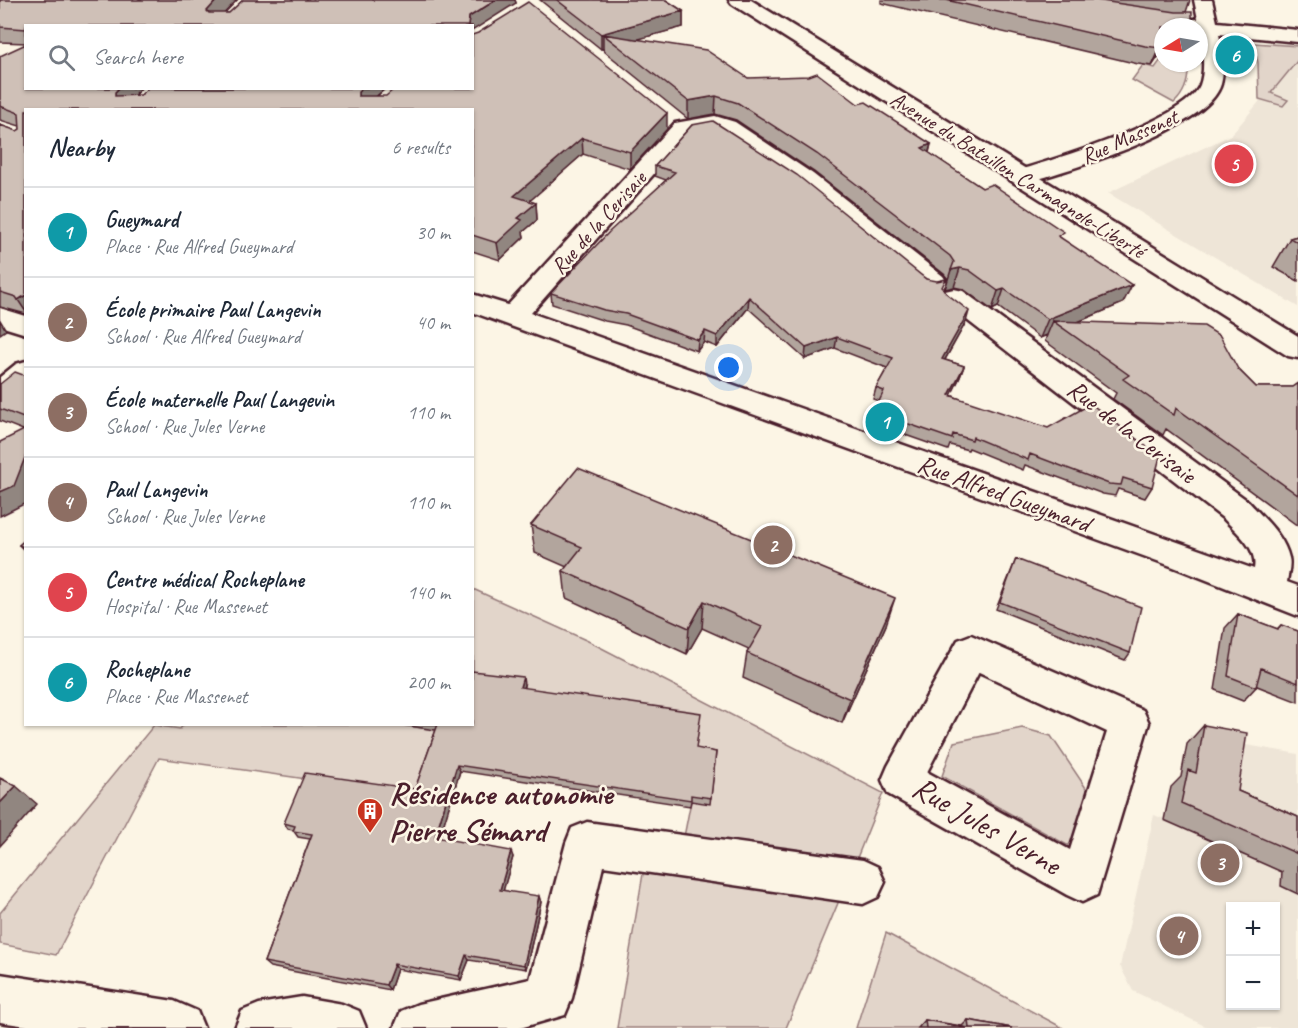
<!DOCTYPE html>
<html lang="en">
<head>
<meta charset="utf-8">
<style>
	body { margin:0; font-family:Caveat,sans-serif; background:#f6f6f7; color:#1f2937 }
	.controls { position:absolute; right:18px; bottom:18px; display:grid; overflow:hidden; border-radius:0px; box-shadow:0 2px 4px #0004 }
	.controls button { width:54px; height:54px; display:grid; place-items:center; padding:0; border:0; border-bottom:2px solid #e0e1e3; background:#fff; color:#1f2937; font:30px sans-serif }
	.compass { position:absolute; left:1154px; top:18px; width:54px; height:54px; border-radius:50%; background:#fff; box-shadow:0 2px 4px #0004; rotate:259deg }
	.you { position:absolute; left:729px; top:368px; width:21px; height:21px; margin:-15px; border:4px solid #fff; border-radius:50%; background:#1a73e8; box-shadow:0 0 0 9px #1a73e833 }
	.badge { display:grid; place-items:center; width:39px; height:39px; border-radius:50%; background:#c8321e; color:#fff; font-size:20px; font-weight:700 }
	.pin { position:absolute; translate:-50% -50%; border:3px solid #fff; box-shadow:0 2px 6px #0006 }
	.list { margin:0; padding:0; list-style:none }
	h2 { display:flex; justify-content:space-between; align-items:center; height:78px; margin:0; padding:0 24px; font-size:26px }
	h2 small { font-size:20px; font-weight:400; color:#747a83 }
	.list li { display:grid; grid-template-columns:39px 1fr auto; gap:18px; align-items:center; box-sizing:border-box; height:90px; padding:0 24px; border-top:2px solid #e0e1e3 }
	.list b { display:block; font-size:22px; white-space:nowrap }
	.list p { margin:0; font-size:20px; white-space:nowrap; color:#747a83 }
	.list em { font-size:20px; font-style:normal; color:#747a83 }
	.icon { flex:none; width:33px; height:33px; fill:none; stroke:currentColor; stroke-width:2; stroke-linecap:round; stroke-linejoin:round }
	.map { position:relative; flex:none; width:1298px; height:1028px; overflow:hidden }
	.search { position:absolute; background:#fff; box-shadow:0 2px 4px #0004; left:24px; top:24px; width:450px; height:66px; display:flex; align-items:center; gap:15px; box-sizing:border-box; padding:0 21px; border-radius:0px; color:#747a83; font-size:22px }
	.panel { position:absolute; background:#fff; box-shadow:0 2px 4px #0004; left:24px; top:108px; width:450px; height:618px; border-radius:0px }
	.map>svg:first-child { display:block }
	.built { fill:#eee5d7; fill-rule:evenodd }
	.green { fill:#e2d5ca; stroke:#967a7a; stroke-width:1.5 }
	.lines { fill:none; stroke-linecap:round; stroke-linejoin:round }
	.pedestrian-casing { stroke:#4a1f2b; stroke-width:5 }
	.minor-casing { stroke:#4a1f2b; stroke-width:5 }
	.secondary-casing { stroke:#4a1f2b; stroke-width:5 }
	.pedestrian { fill:#fcf5e5; fill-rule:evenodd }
	.minor { fill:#fcf5e5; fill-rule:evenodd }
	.secondary { fill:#fcf5e5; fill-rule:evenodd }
	.wall { fill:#b2a59d; stroke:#4a1f2b; stroke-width:1.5 }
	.shaded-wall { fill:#918680; stroke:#4a1f2b; stroke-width:1.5 }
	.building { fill:#cfc0b7; stroke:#4a1f2b; stroke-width:1.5 }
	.labels { text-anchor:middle; stroke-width:5; stroke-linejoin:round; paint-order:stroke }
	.far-street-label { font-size:22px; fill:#4a1f2b; stroke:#fcf5e5 }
	.street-label { font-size:26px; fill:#4a1f2b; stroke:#fcf5e5 }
	.near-poi-label { font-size:32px; font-weight:bold; fill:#4a1f2b; stroke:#fcf5e5; text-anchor:start }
	.near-street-label { font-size:32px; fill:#4a1f2b; stroke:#fcf5e5 }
</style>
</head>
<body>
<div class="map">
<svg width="1298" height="1028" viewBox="0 0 1298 1028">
	<rect width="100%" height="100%" fill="#fcf5e5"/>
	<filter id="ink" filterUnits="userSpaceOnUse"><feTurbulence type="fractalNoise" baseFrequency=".0167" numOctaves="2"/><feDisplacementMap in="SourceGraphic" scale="12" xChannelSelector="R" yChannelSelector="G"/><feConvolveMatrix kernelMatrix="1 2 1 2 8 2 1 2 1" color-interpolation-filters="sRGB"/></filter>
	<g filter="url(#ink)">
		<path class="built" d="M 1254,43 L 1298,46 L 1298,307 L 1108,193 L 1231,135 L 1259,102 L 1258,63 Z
			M 1190,735 L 1298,754 L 1298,1028 L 1209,1028 L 1133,991 L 1120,966 L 1154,815 L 1164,819 L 1171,787 L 1182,773 ZM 1230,906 L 1276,906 L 1276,1006 L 1230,1006 Z"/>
		<path class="green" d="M 1254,43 L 1298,46 L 1298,60 L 1271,93 L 1288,100 L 1283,106 L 1259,99 L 1258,63 Z
			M 1163,57 L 1163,63 L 1188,63 C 1189,78 1185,93 1174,103 L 1132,80 L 1143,65 L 1155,68 Z
			M 473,589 L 588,641 L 883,793 L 853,868 L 683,842 L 691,801 L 522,694 L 524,684 L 473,678 Z
			M 184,724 L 396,724 L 441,731 L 418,795 L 159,758 L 56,955 L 0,944 L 0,913 L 154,725 L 180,729 Z
			M 1022,728 L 1051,736 L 1098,806 L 1089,842 L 1067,845 L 942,776 L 954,742 Z
			M 645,862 L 843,891 L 786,1028 L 617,1028 Z
			M 886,933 L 1063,1028 L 856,1028 Z"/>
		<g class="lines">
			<g class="pedestrian-casing">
				<path id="pedestrian" d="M 971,635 L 1143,710 L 1149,723 L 1097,895 L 1082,902 L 1067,895 L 888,794 L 882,780 L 888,766 L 958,640 ZM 979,672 L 1107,732 L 1070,850 L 927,772 Z
					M 587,822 L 863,860 L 878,867 L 885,882 L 878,897 L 863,904 L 603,866 L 572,998 L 565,1015 L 520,1028 L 394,1028 L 401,1011 L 418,1004 L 530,979 L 566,843 L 572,828 Z"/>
			</g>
			<g class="minor-casing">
				<path id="minor" d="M 1194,0 L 1212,0 L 1217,22 L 1298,30 L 1298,42 L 1219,34 C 1222,49 1225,68 1221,84 C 1208,129 1075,168 1032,181 L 1024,183 L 1016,181 L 1012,176 L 1016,171 C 1053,160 1186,120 1200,85 C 1206,69 1202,47 1200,30 L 1199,27 L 1181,27 L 1179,23 L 1181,19 L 1198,19 Z
					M 715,116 L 735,122 L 813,174 L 943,276 L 947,282 L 943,288 L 934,290 L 925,288 L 797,184 L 713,129 L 690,133 L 531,313 L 1254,569 C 1258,548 1237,533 1224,519 L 945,303 L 941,297 L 945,291 L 954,289 L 963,291 L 1248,501 C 1263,518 1284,535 1289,558 C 1291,565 1288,574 1287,582 L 1298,586 L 1298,616 L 1171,566 L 472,312 L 472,294 L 508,305 L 675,123 Z
					M 0,308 L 26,316 L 26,334 L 0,326 Z
					M 26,361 L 26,387 L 10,400 L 0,403 L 0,377 L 16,364 Z
					M 0,974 L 174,1001 L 197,1011 L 204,1028 L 41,1028 L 0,1022 Z
					M 302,997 L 342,1004 L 359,1011 L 366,1028 L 235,1028 L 242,1011 L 259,1004 Z"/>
			</g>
			<g class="secondary-casing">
				<path id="secondary" d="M 729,0 L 751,0 L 1298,336 L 1298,358 L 1288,356 L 732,4 Z"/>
			</g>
			<use href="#pedestrian" class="pedestrian"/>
			<use href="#minor" class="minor"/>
			<use href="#secondary" class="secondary"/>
		</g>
		<path class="wall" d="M 0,0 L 237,0 L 224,13 L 229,13 L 243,0 L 515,0 L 516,3 L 26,26 L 26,43 L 0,42 Z
			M 540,0 L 666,0 L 683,11 L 683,27 L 637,39 L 748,78 L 858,104 L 931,144 L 929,153 L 982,188 L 1061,238 L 1123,303 L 1078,322 L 1238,369 L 1256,387 L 1292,387 L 1298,383 L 1298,526 L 1166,429 L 1163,435 L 1113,399 L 1116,393 L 1045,341 L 1047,335 L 1040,338 L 998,307 L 992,310 L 963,289 L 954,287 L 945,289 L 948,279 L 944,274 L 814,172 L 736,120 L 715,114 L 688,119 L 604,51 L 603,49 L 601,49 Z
			M 881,0 L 1190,0 L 1186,12 L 1163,27 L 1163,57 L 1158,57 L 1152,66 L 1138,64 L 881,3 Z
			M 0,56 L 141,88 L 134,96 L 141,95 L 148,88 L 386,88 L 377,96 L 667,129 L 630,169 L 583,154 L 529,201 L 536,203 L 537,220 L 523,232 L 524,237 L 500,260 L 472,251 L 472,110 L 26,110 L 26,314 L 0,307 L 0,125 L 17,131 L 20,129 L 20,126 L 0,120 Z
			M 692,125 L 926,279 L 943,289 L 966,322 L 945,360 L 964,366 L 960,377 L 951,395 L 1152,487 L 1145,498 L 1118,489 L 1115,496 L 1103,494 L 1025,465 L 1023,470 L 969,448 L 968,450 L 950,445 L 948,450 L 871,423 L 874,412 L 879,401 L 873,399 L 876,388 L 887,368 L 835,348 L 805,359 L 748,308 L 717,347 L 704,342 L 697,351 L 626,325 L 605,321 L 552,304 L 551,293 L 666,180 L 655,176 L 655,166 Z
			M 1298,236 L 1298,281 L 1273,267 L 1290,238 Z
			M 26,376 L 26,503 L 23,430 L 0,421 L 0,384 Z
			M 531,525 L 886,625 L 842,723 L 743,678 L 747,653 L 749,649 L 702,628 L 687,654 L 566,598 L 563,571 L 567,567 L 535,553 Z
			M 26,539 L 26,552 L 19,545 Z
			M 1016,559 L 1130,653 L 1125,660 L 996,609 Z
			M 1238,614 L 1277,629 L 1281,625 L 1298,631 L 1298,702 L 1257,686 L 1243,701 L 1215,690 L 1225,628 Z
			M 524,685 L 523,688 L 697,749 L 716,752 L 710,804 L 691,801 L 690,806 L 460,771 L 439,838 L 513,857 L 503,890 L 541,902 L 526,969 L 469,960 L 461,980 L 397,969 L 390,990 L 270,967 L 264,962 L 310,839 L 298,837 L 293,830 L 288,829 L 284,823 L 415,789 L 436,730 L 396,724 L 472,724 Z
			M 1204,725 L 1238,791 L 1298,817 L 1298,894 L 1281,886 L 1282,872 L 1164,820 L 1171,787 L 1181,777 L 1187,744 Z
			M 925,1020 L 962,1026 L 968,1020 L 1012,1028 L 918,1028 Z"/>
		<path class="shaded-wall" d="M 217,0 L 237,0 L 212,26 L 207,11 Z
			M 496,0 L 515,0 L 516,3 L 472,31 L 472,26 L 468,26 L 469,17 Z
			M 683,11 L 683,27 L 617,45 L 603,34 L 603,49 L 601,49 L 601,34 Z
			M 1163,42 L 1158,57 L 1152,66 L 1160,48 Z
			M 119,88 L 141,88 L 122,108 L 115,96 L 115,92 Z
			M 363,88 L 386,88 L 362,108 L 358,96 L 358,92 Z
			M 716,96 L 715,114 L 688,119 L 688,101 Z
			M 667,113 L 667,129 L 630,169 L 630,152 Z
			M 582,138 L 583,154 L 516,213 L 514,196 Z
			M 931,144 L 926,162 L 922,148 Z
			M 536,203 L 537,220 L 523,232 L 524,237 L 500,260 L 497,243 L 518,218 Z
			M 960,268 L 954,287 L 945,289 L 951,270 Z
			M 1132,285 L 1123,303 L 1063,328 L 1053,321 L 1047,335 L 1040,338 L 1048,319 Z
			M 1004,289 L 998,307 L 992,310 L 998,291 Z
			M 26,295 L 26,312 L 18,300 Z
			M 749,297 L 748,308 L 717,347 L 717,336 Z
			M 969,311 L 966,322 L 939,370 L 942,359 Z
			M 0,320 L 6,330 L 0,334 Z
			M 705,331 L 704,342 L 697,351 L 698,340 Z
			M 837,337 L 835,348 L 805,359 L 806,348 Z
			M 964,366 L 960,377 L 946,406 L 949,395 Z
			M 26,455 L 26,503 L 0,516 L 0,492 Z
			M 895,598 L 886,625 L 842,723 L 850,699 Z
			M 704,601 L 702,628 L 687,654 L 689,628 Z
			M 523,677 L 524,685 L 522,694 L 520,687 Z
			M 457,765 L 460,771 L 438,843 L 435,837 Z
			M 16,786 L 37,804 L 0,846 L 0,803 Z
			M 511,851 L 513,857 L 502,895 L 500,890 Z
			M 539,896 L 541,902 L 526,969 L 524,965 Z
			M 466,955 L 469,960 L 461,980 L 459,976 Z
			M 394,964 L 397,969 L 390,990 L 386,985 Z"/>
		<path class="building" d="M 0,0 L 217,0 L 207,11 L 209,13 L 229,13 L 243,0 L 496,0 L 469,17 L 468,26 L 26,26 L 26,29 L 0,27 Z
			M 557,0 L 666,0 L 683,11 L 601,34 Z
			M 946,0 L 1095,0 L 1176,12 L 1192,12 L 1192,27 L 1163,27 L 1163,42 L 1160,48 L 1145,46 Z
			M 528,2 L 667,113 L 630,152 L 582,138 L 514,196 L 536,203 L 518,218 L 522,220 L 497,243 L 472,235 L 472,110 L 26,110 L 26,295 L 18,300 L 16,297 L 0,292 L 0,125 L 17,131 L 20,129 L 19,113 L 0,106 L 0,56 L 26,44 L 26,88 L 119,88 L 115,92 L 115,96 L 141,95 L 148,88 L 363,88 L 358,92 L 358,96 L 386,96 L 395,88 L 472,88 L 472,35 L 478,33 Z
			M 603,34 L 706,50 L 748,78 L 809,76 L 817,73 L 858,104 L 866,102 L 931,144 L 922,148 L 982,188 L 992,184 L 1064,232 L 1058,236 L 1132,285 L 1048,319 L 1004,289 L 998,291 L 969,270 L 960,268 L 951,270 L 954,262 L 950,256 L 817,154 L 738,103 L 716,96 L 688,101 Z
			M 713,121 L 797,175 L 926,279 L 937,281 L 946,279 L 942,287 L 946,293 L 969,311 L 942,359 L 964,366 L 949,395 L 1048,428 L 1091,404 L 1160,457 L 1152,487 L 1123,478 L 1121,485 L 1109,484 L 1030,454 L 1028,460 L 973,437 L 972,440 L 953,434 L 952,439 L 874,412 L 884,391 L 876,388 L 893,358 L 837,337 L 806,348 L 749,297 L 717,336 L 705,331 L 698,340 L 626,314 L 604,310 L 551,293 L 610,231 L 675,172 L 655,166 L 692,125 Z
			M 1298,236 L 1298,243 L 1290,238 Z
			M 1053,321 L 1204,326 L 1220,336 L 1238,369 L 1256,387 L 1292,387 L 1298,383 L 1298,495 L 1176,408 L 1174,415 L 1123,379 L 1129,375 Z
			M 15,372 L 26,376 L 26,419 L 0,409 L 0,384 Z
			M 26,429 L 26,455 L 14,486 L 0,492 L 0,442 Z
			M 578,468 L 895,598 L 850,699 L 747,653 L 762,627 L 704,601 L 689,628 L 563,571 L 582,547 L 531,525 Z
			M 26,539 L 26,548 L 19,545 Z
			M 1016,559 L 1141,607 L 1130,653 L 1000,602 Z
			M 1238,614 L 1278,629 L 1281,625 L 1298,631 L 1298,683 L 1261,668 L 1256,687 L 1228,676 Z
			M 472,671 L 523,677 L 520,687 L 701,713 L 696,748 L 716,752 L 711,798 L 691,795 L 691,800 L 457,765 L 435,837 L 511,851 L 500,890 L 539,896 L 524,965 L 466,955 L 459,976 L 394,964 L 386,985 L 264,962 L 312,834 L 293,831 L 295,826 L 284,823 L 305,773 L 415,789 L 438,724 L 472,724 Z
			M 1204,725 L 1247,733 L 1238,791 L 1298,817 L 1298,854 L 1181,803 L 1188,770 L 1196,773 Z
			M 0,778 L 16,786 L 0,803 Z
			M 925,1020 L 969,1028 L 968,1020 L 1012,1028 L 926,1028 Z"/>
	</g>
	<defs>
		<g id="building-pin" transform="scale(1.35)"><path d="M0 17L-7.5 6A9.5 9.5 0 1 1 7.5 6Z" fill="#c8321e" stroke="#fcf5e5"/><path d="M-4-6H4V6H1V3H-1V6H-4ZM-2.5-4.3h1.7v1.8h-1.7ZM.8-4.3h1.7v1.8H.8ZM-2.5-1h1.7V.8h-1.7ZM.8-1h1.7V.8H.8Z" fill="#fff"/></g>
	</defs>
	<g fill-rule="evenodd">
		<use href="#building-pin" x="370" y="811"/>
	</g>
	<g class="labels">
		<g class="far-street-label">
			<text transform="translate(1129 136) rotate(-24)" y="8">Rue Massenet</text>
			<text transform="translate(1018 174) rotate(32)" y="8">Avenue du Bataillon Carmagnole-Liberté</text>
			<text transform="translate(598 222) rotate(-48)" y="8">Rue de la Cerisaie</text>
		</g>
		<g class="street-label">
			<text transform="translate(1132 431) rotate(37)" y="9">Rue de la Cerisaie</text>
			<text transform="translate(1004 493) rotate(20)" y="9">Rue Alfred Gueymard</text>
		</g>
		<g class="near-poi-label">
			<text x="389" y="804">Résidence autonomie<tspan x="389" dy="37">Pierre Sémard</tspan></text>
		</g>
		<g class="near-street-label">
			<text transform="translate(987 825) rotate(30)" y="11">Rue Jules Verne</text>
		</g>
	</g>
</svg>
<div class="controls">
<button>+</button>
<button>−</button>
</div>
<svg class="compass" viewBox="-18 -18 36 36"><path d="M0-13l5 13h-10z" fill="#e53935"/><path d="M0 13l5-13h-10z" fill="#747a83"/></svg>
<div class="you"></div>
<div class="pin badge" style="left:885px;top:422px;background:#0f9aa8">1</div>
<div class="pin badge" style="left:773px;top:545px;background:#8d6e63">2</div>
<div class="pin badge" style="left:1220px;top:863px;background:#8d6e63">3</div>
<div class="pin badge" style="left:1179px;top:936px;background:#8d6e63">4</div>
<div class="pin badge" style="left:1234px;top:164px;background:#e0444e">5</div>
<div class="pin badge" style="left:1235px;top:55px;background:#0f9aa8">6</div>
<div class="search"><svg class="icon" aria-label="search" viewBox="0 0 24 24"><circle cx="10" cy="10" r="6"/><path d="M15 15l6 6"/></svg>Search here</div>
<section class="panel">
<h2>Nearby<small>6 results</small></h2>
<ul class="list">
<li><span class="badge" style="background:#0f9aa8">1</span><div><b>Gueymard</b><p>Place · Rue Alfred Gueymard</p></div><em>30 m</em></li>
<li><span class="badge" style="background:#8d6e63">2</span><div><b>École primaire Paul Langevin</b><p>School · Rue Alfred Gueymard</p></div><em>40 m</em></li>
<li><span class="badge" style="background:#8d6e63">3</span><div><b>École maternelle Paul Langevin</b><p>School · Rue Jules Verne</p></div><em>110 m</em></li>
<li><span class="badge" style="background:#8d6e63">4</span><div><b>Paul Langevin</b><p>School · Rue Jules Verne</p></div><em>110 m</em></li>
<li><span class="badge" style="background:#e0444e">5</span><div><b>Centre médical Rocheplane</b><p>Hospital · Rue Massenet</p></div><em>140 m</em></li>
<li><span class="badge" style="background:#0f9aa8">6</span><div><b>Rocheplane</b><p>Place · Rue Massenet</p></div><em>200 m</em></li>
</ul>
</section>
</div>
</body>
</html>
